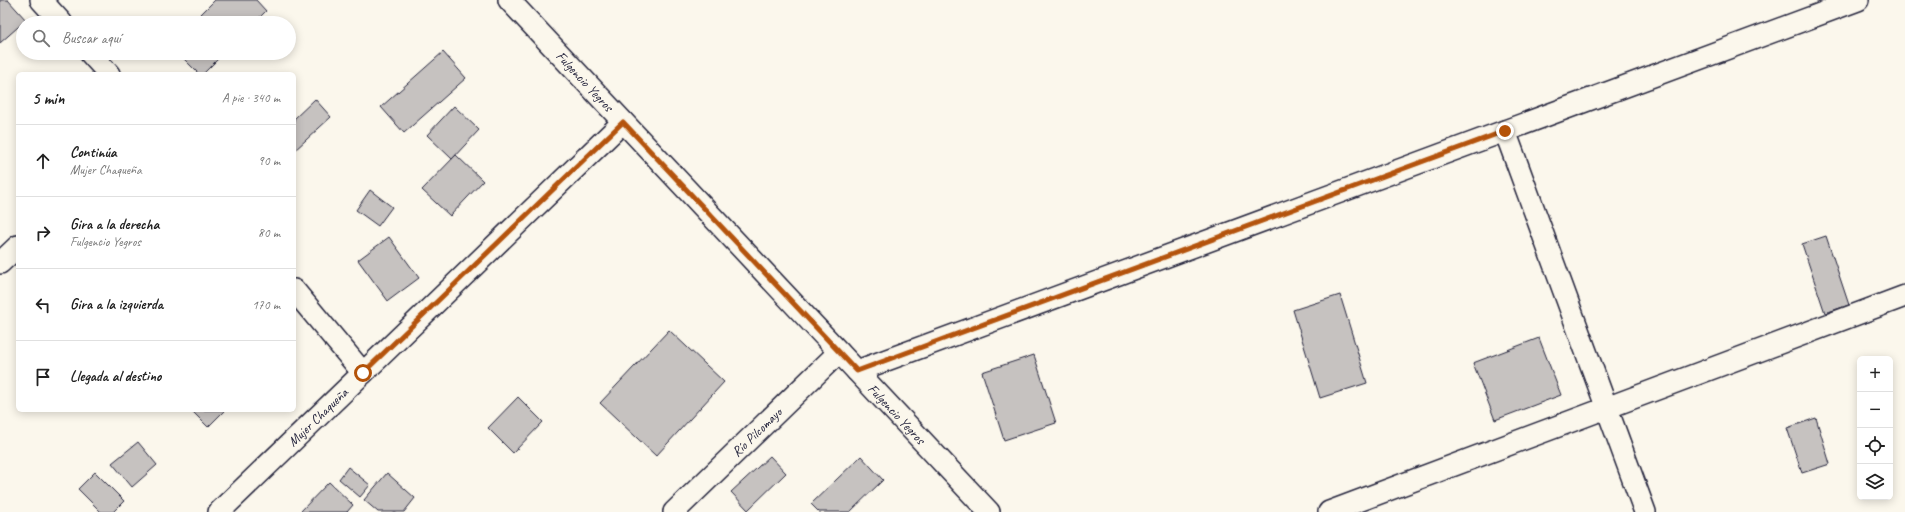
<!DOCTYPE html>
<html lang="es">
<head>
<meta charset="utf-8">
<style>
	body { margin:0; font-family:Caveat,sans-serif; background:#f2f2f2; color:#222 }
	.controls { position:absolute; right:12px; bottom:12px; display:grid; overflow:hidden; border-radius:6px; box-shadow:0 2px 10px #0003 }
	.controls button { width:36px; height:36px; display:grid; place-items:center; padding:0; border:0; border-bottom:1px solid #e0e0e0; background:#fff; color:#222; font:20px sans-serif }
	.stop { position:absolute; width:12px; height:12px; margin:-9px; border:3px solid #b45309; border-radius:50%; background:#fff }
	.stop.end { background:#b45309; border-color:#fff; box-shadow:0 1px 4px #0008 }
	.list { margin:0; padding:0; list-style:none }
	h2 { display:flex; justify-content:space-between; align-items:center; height:52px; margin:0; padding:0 16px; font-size:17px }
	h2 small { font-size:13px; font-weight:400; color:#767676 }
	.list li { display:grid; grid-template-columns:26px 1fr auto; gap:12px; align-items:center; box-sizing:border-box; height:72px; padding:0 16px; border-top:1px solid #e0e0e0 }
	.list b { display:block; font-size:15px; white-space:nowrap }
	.list p { margin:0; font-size:13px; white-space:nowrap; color:#767676 }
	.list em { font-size:13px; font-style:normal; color:#767676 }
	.icon { flex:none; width:22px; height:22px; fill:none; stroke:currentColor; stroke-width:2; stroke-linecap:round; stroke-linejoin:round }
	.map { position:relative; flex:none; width:1905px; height:512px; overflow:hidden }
	.search { position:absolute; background:#fff; box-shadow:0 2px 10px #0003; left:16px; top:16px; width:280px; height:44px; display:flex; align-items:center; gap:10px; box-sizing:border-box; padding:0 14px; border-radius:22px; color:#767676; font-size:15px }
	.panel { position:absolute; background:#fff; box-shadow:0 2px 10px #0003; left:16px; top:72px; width:280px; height:340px; border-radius:6px }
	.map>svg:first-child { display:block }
	.building { fill:#c6c2c0; stroke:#22223b }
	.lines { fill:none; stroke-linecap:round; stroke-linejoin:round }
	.street-casing { stroke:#22223b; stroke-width:24 }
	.street { stroke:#fbf7ec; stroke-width:21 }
	.route { stroke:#b45309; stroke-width:5 }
	.labels { text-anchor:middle; stroke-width:3; stroke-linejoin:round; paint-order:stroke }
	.street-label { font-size:14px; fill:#22223b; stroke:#fbf7ec }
</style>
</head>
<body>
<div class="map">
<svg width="1905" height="512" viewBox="0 0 1905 512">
	<rect width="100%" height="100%" fill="#fbf7ec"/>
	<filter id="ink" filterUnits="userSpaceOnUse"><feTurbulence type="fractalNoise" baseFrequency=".025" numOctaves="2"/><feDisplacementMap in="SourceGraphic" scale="8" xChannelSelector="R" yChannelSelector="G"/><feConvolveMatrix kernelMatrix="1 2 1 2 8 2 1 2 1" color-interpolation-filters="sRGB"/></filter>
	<g filter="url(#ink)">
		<path class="building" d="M 0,0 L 8,0 L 26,20 L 0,43 Z
			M 215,0 L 256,0 L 266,11 L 254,23 L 192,23 Z
			M 443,52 L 466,78 L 404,133 L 381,107 Z
			M 178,53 L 224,53 L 203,74 L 199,74 Z
			M 315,99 L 331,117 L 294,151 L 294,119 Z
			M 454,106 L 479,130 L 452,159 L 427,135 Z
			M 456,155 L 483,181 L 450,216 L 422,190 Z
			M 370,190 L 392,207 L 378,226 L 356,210 Z
			M 1826,236 L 1849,305 L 1825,313 L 1802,244 Z
			M 389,237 L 419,278 L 388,301 L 358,260 Z
			M 1340,295 L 1367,383 L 1320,398 L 1293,310 Z
			M 669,330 L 724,382 L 656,456 L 600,403 Z
			M 1539,338 L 1561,395 L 1495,420 L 1473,363 Z
			M 1034,355 L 1056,423 L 1004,440 L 982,372 Z
			M 518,397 L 543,422 L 513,453 L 488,428 Z
			M 191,410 L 225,410 L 208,427 Z
			M 1816,418 L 1830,464 L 1802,473 L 1787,428 Z
			M 138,442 L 157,465 L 132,487 L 112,463 Z
			M 770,456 L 786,473 L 748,510 L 731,492 Z
			M 861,456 L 883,480 L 850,512 L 819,512 L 811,504 Z
			M 348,467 L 370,485 L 360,497 L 339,479 Z
			M 95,472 L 124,501 L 113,512 L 101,512 L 78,489 Z
			M 387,473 L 415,498 L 404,512 L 378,512 L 364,500 Z
			M 329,482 L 353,505 L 347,512 L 300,512 Z"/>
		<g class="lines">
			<g class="street-casing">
				<g id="street">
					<path d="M 41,0 L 62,23"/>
					<path id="s1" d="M 509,0 L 989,512"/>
					<path d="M 90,53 L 109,74"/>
					<path d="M 1505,131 L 1645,512"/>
					<path d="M 0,263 L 18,246"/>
					<path d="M 294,290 L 363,373"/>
					<path d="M 857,371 L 1858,0"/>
					<path id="s2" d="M 219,512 L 623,122"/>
					<path id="s3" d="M 674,512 L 839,352"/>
					<path d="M 1329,512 L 1905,296"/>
				</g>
			</g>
			<use href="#street" class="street"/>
		</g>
	</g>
	<g class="lines" filter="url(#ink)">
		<path class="route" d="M 363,373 L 623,122 L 857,371 L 1505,131"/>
	</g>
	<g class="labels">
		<g class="street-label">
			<text dy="5" stroke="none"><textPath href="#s1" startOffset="111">Fulgencio Yegros</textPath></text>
			<text dy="5" stroke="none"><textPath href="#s1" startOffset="567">Fulgencio Yegros</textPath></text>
			<text dy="5" stroke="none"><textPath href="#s2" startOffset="137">Mujer Chaqueña</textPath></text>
			<text dy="5" stroke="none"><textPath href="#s3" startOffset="115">Río Pilcomayo</textPath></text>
		</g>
	</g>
</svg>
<div class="controls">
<button>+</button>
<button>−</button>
<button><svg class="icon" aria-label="locate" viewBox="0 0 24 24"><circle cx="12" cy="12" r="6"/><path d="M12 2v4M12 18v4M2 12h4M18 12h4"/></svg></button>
<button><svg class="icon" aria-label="layers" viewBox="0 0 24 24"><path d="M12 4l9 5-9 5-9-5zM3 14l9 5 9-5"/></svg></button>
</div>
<div class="stop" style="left:363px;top:373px"></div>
<div class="stop end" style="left:1505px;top:131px"></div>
<div class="search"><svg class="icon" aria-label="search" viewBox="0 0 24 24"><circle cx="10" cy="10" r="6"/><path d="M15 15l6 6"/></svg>Buscar aquí</div>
<section class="panel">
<h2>5 min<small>A pie · 340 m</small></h2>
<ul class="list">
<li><svg class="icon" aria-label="ahead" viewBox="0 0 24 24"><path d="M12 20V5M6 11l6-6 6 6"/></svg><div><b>Continúa</b><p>Mujer Chaqueña</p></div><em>90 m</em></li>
<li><svg class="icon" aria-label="right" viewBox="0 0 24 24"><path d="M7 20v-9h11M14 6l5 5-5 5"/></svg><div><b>Gira a la derecha</b><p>Fulgencio Yegros</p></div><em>80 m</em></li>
<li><svg class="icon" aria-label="left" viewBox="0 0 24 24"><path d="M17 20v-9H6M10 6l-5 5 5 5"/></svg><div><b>Gira a la izquierda</b></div><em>170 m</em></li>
<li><svg class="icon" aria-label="arrive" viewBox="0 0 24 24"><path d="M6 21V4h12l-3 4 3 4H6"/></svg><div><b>Llegada al destino</b></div></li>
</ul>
</section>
</div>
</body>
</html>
